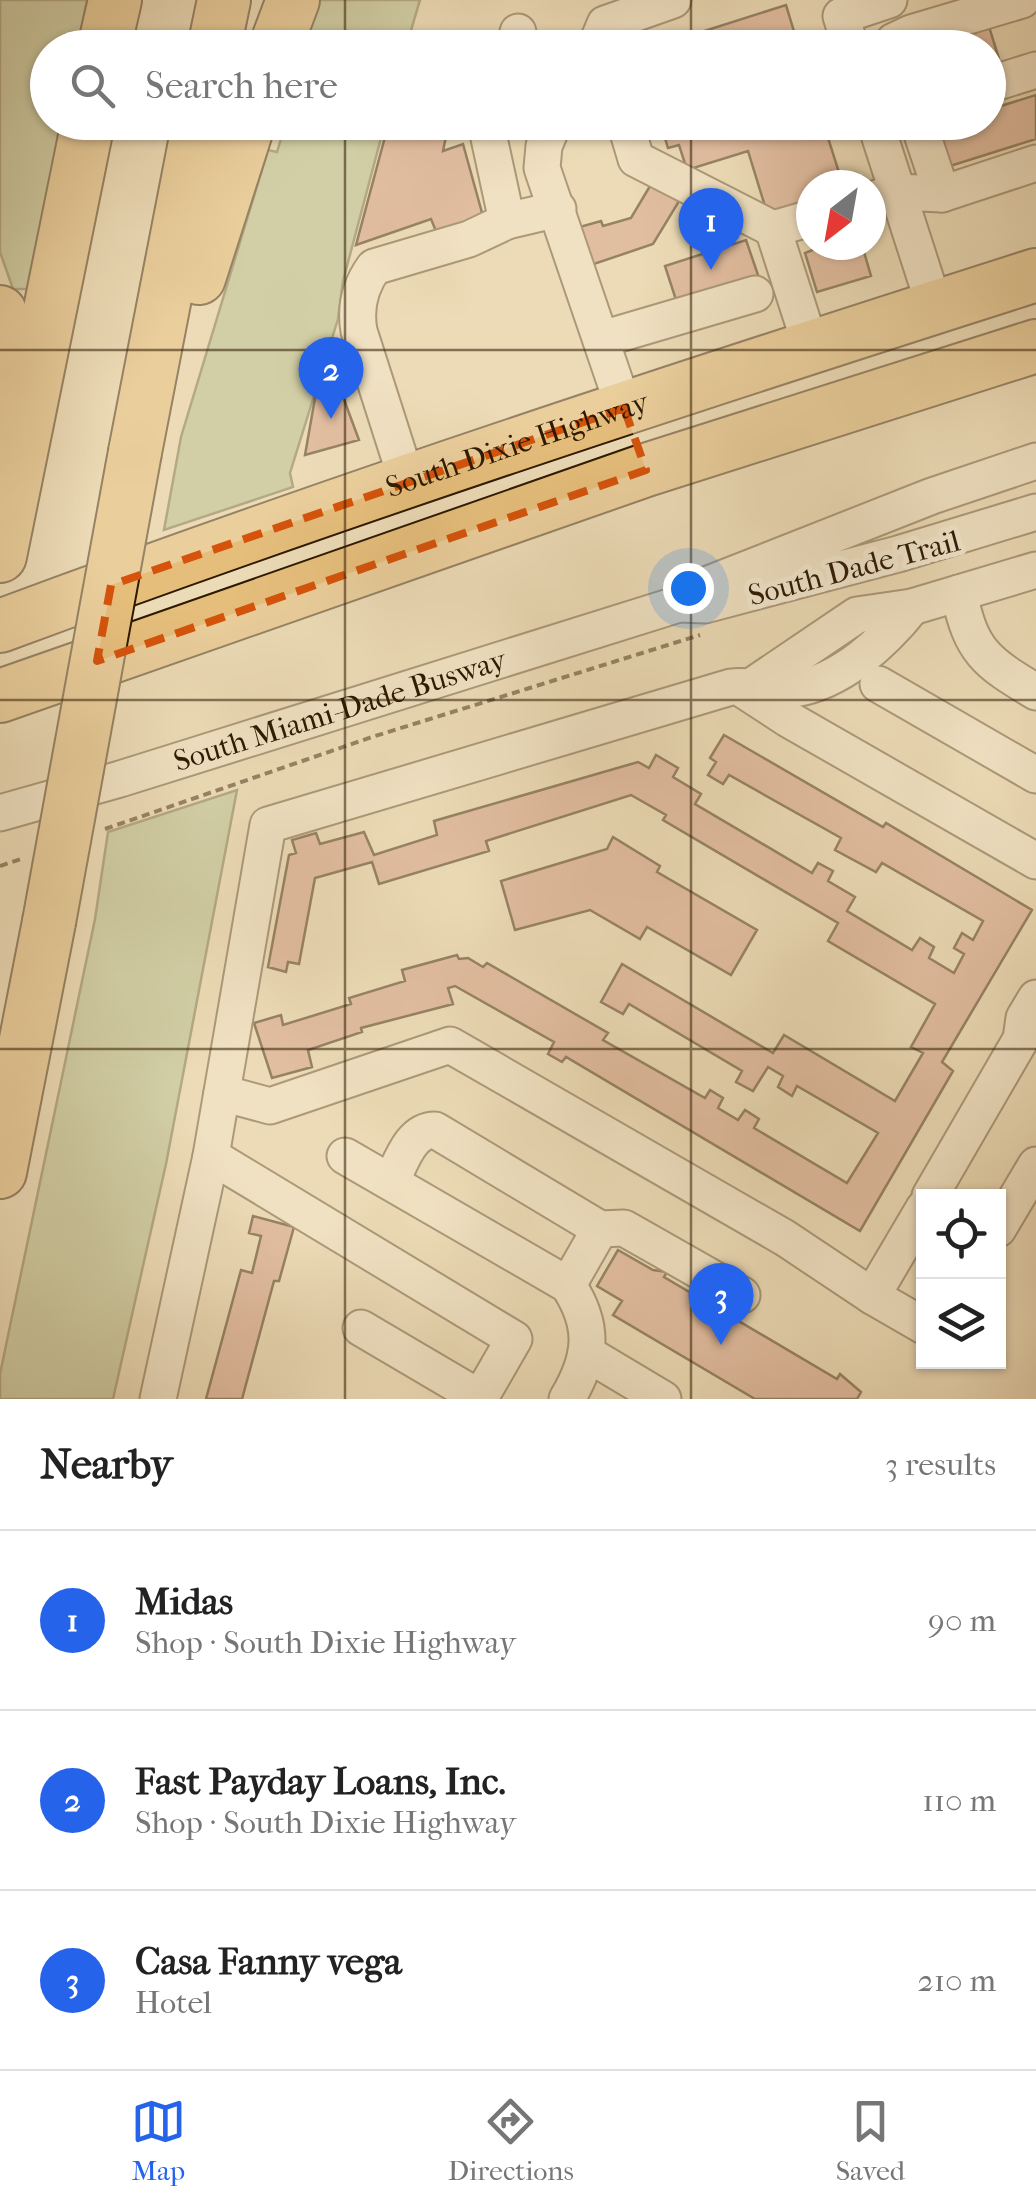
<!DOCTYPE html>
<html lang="en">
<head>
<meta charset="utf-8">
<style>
	body { margin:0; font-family:"IM FELL French Canon",serif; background:#f2f2f2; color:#222 }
	.controls { position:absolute; right:30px; bottom:30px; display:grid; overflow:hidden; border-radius:0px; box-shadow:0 2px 8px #0004 }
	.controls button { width:90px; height:90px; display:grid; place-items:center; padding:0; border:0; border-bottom:2px solid #e0e0e0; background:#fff; color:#222; font:50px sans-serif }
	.compass { position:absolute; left:796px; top:170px; width:90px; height:90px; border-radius:50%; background:#fff; box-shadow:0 2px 8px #0004; rotate:211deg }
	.you { position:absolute; left:688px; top:588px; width:35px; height:35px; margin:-25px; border:8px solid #fff; border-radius:50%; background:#1a73e8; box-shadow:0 0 0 15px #1a73e833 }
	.badge { display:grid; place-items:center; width:65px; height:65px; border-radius:50%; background:#2563eb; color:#fff; font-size:32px; font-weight:700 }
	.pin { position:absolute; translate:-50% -82px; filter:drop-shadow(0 2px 5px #0008) }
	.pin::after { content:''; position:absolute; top:52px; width:35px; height:30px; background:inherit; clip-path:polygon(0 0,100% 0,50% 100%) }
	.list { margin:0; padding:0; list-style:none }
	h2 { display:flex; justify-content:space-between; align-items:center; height:130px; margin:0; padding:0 40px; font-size:42px }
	h2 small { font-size:32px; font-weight:400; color:#767676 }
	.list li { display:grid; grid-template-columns:65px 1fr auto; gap:30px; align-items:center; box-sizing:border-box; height:180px; padding:0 40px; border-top:2px solid #e0e0e0 }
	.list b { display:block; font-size:38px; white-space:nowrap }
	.list p { margin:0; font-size:32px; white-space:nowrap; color:#767676 }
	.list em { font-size:32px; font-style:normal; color:#767676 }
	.icon { flex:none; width:55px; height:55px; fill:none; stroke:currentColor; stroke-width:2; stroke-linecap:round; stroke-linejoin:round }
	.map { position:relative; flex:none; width:1036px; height:1399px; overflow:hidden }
	.search { position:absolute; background:#fff; box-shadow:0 2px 8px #0004; left:30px; right:30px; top:30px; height:110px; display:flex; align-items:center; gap:25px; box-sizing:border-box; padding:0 35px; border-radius:55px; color:#767676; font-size:38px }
	.sheet { height:670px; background:#fff }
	nav { display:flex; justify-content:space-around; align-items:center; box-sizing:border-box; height:140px; border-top:2px solid #e0e0e0; background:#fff; font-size:28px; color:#767676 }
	nav a { display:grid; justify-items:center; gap:5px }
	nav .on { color:#2563eb }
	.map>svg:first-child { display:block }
	.green { fill:#b2c193; stroke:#706d4a; stroke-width:2.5 }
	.building { fill:#d49b88; stroke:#2d1900; stroke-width:2.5 }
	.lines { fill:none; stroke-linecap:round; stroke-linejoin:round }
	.minor-casing { stroke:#5d4a2e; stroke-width:39 }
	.highway-casing { stroke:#2d1900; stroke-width:56 }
	.path { stroke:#2d1900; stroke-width:4; stroke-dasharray:8 5; stroke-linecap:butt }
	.minor { stroke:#f3e8d0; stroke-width:35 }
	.highway { stroke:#e6be7c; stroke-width:52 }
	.highway-bridge-casing { stroke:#2d1900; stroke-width:56; stroke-linecap:butt }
	.highway-bridge { stroke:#e6be7c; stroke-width:52 }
	.marked { fill:none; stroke:#d5530b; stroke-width:8; stroke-dasharray:20 12; stroke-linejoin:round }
	.grid { fill:none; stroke:#2d1900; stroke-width:2.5; stroke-opacity:0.55 }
	.labels { text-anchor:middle; stroke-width:10; stroke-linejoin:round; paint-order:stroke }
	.street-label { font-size:30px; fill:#2d1900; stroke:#f3e8d0 }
</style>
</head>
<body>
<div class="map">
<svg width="1036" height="1399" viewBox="0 0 1036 1399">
	<rect width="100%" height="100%" fill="#ecdbb7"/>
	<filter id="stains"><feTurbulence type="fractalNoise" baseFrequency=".002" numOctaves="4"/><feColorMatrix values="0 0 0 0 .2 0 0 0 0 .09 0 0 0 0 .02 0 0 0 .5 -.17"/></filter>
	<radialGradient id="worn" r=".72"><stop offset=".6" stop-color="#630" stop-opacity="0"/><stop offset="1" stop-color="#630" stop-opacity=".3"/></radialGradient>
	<path class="green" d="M 0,0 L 87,0 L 78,47 L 48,48 L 48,122 L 63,123 L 32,289 L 13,289 L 0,252 Z
		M 320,0 L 420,0 L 406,47 L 303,48 Z
		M 278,123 L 385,123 L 343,281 L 338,319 L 290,473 L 293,487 L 164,530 L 181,437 L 268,150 L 277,152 L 281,139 L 273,135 Z
		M 237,790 L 166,1164 L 113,1399 L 0,1399 L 0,1374 L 95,919 L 108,832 Z"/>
	<path class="building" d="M 786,5 L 799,48 L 651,48 Z
		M 987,20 L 999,59 L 988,62 L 988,48 L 913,48 Z
		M 1036,95 L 1036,139 L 947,167 L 934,127 L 948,122 L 988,122 L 988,110 Z
		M 389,122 L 449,122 L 443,151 L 463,144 L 484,220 L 438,236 L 431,219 L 356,245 Z
		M 660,122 L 823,122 L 843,185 L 811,185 L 811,203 L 768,216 L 748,151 L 687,170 L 679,145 L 668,148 Z
		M 653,181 L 681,198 L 653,244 L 588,266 L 576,228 L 601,221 L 603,226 L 631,218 Z
		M 746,240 L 758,275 L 676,300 L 665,266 Z
		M 825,245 L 862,245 L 871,276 L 817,292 L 805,253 Z
		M 339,386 L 359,440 L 305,455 L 315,398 L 319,396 L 318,393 Z
		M 724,735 L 883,827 L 886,823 L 1032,910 L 942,1062 L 953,1071 L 860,1231 L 566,1057 L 562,1062 L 548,1054 L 554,1042 L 455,986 L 448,988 L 453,1004 L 361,1028 L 362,1032 L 308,1050 L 312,1067 L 272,1078 L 254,1023 L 281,1015 L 283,1025 L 351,1004 L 349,998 L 405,981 L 402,970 L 457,955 L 459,959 L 468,958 L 483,967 L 487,963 L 608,1033 L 603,1040 L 705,1098 L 710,1090 L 723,1098 L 718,1108 L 738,1120 L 745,1110 L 759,1119 L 754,1128 L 847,1183 L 878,1133 L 797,1086 L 792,1096 L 778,1087 L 783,1076 L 768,1067 L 753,1091 L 736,1082 L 742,1071 L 629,1004 L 623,1014 L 601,1002 L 622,964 L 773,1053 L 784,1035 L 895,1101 L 923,1053 L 911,1047 L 935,1004 L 828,941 L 838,923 L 663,820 L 666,815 L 631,795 L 486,841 L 489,851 L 379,884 L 372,862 L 315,878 L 299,964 L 288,962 L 286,972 L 268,967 L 289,855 L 296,853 L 292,840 L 316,833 L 320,844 L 364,832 L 374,855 L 437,835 L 434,821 L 638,762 L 649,768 L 656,755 L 678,768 L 673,777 L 701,794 L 695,804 L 812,873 L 818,863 L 833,871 L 828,881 L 855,897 L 847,911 L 912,950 L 920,938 L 934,947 L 929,958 L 954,973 L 964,954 L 954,948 L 962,933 L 973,940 L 983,921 L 882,863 L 876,872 L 835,850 L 841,838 L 729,775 L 723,784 L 708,775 L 716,762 L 710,758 Z
		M 613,837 L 660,866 L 657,872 L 757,930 L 731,975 L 647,927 L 640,939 L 590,910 L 515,930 L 501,881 L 607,849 Z
		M 253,1216 L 294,1227 L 279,1281 L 274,1281 L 242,1399 L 206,1399 L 241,1270 L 252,1273 L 261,1236 L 249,1233 Z
		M 618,1250 L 653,1270 L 667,1272 L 664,1277 L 837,1379 L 840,1374 L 861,1392 L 857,1399 L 755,1399 L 613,1315 L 622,1301 L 597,1286 Z"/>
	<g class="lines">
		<g class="minor-casing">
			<g id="minor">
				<path d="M 514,48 L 518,32"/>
				<path d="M 595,48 L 605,24 L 673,0"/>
				<path d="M 851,48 L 841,16 L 889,0"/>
				<path d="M 891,48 L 894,41 L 911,33 L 1022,0"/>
				<path d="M 988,85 L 1036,70"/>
				<path d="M 494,122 L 489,138 L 507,221 L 558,209"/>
				<path d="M 554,122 L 544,146 L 542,168 L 624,408"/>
				<path d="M 625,122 L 636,159 L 773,229"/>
				<path d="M 875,122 L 935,308"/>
				<path d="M 918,122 L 942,194"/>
				<path d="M 871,200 L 897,192 L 942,194 L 1036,163"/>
				<path d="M 602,339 L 755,294"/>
				<path d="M 811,347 L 773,229 L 811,218"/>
				<path d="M 1036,461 L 932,496 L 696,589 L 679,604 L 705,605 L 898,554 L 1036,512"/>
				<path d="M 407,481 L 359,331 C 355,308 360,286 374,267 L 469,239 L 507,221"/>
				<path d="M 959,593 C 971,652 986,662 1036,692"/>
				<path d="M 878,684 L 1036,775"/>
				<path d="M 752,686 L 857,615 L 912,607 L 1036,570"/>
				<path d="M 739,687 L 788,719 L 1036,861"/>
				<path id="s1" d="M 0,813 L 120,779 L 679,604"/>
				<path d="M 222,1093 L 270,1106 L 450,1045 L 785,1238 L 872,1296 L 924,1208"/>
				<path d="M 211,1156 L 514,1339 L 480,1398 L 361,1328"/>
				<path d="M 345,1156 L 568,1285 C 595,1326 592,1357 567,1399"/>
				<path d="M 391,1182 C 401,1163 410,1130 435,1130 L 600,1229 L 624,1228 L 742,1295"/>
				<path d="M 930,1196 L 1021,1039 L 1024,1018 L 1036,998"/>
				<path d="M 998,1229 L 1036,1165"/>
				<path d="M 568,1285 L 600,1229"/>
				<path d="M 872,1296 L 924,1326"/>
				<path d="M 586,1353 L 663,1399"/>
				<path d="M 158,1399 L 211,1156 L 268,825 L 731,687 C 752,684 775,692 795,689 C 842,681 884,642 912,607"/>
			</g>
		</g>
		<g class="highway-casing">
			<g id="highway">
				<path d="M 104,48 L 115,0"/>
				<path d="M 214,48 L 224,0"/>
				<path d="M 275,48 L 293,0"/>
				<path d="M 199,278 L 249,122"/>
				<path d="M 0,312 L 8,361 L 8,415"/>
				<path d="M 135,452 L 199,122"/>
				<path d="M 0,556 L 88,122"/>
				<path id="s2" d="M 0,626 C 342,499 688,386 1036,275"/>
				<path d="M 0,696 L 646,470 L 1036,346"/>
				<path d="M 0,1172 L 49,922"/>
			</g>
		</g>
		<path class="path" d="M 105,829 L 372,737 L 700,635
			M 0,866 L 21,859"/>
		<use href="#minor" class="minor"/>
		<use href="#highway" class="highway"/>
		<g class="highway-bridge-casing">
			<path id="highway-bridge" d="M 49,922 L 135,452"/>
		</g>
		<use href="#highway-bridge" class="highway-bridge"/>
	</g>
	<path d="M0 0H1036V1399H0ZM 624,408 L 646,470 L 97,661 L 111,585 Z" fill="#ecdbb7" fill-opacity=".55" fill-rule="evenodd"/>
	<path class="marked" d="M 624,408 L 646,470 L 97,661 L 111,585 Z"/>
	<path class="grid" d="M 345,0 L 345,48M 691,0 L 691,48M 345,122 L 345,1399M 691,122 L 691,1399M 0,350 L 1036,350M 0,700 L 1036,700M 0,1049 L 1036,1049"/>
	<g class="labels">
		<g class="street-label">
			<text dy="10" stroke="none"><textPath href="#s2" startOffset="548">South Dixie Highway</textPath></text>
			<text transform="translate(854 568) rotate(-15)" y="10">South Dade Trail</text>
			<text dy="10" stroke="none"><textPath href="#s1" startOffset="355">South Miami-Dade Busway</textPath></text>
		</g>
	</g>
	<rect width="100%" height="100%" filter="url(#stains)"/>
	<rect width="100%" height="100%" fill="url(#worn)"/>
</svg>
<div class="controls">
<button><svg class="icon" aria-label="locate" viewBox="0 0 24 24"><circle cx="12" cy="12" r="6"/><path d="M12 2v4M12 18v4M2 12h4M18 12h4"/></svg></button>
<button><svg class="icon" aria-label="layers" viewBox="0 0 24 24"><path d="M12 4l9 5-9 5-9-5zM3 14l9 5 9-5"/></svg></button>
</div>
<svg class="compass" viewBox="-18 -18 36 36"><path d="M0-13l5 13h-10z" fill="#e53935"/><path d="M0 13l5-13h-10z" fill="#767676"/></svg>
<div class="you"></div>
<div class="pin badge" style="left:711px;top:270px">1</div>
<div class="pin badge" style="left:331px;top:419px">2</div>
<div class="pin badge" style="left:721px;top:1345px">3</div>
<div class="search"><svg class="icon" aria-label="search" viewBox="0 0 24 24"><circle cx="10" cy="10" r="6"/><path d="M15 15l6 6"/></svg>Search here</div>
</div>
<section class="sheet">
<h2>Nearby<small>3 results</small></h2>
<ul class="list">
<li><span class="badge">1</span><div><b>Midas</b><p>Shop · South Dixie Highway</p></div><em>90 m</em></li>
<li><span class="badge">2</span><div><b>Fast Payday Loans, Inc.</b><p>Shop · South Dixie Highway</p></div><em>110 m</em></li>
<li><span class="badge">3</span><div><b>Casa Fanny vega</b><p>Hotel</p></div><em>210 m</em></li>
</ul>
</section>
<nav>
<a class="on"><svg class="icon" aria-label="map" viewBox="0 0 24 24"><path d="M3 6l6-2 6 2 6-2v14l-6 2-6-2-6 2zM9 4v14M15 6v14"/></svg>Map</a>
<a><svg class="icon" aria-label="directions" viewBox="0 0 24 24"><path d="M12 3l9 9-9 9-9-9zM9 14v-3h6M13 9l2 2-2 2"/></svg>Directions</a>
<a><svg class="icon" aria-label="saved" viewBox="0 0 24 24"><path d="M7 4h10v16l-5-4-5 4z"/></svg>Saved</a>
</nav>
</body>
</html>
